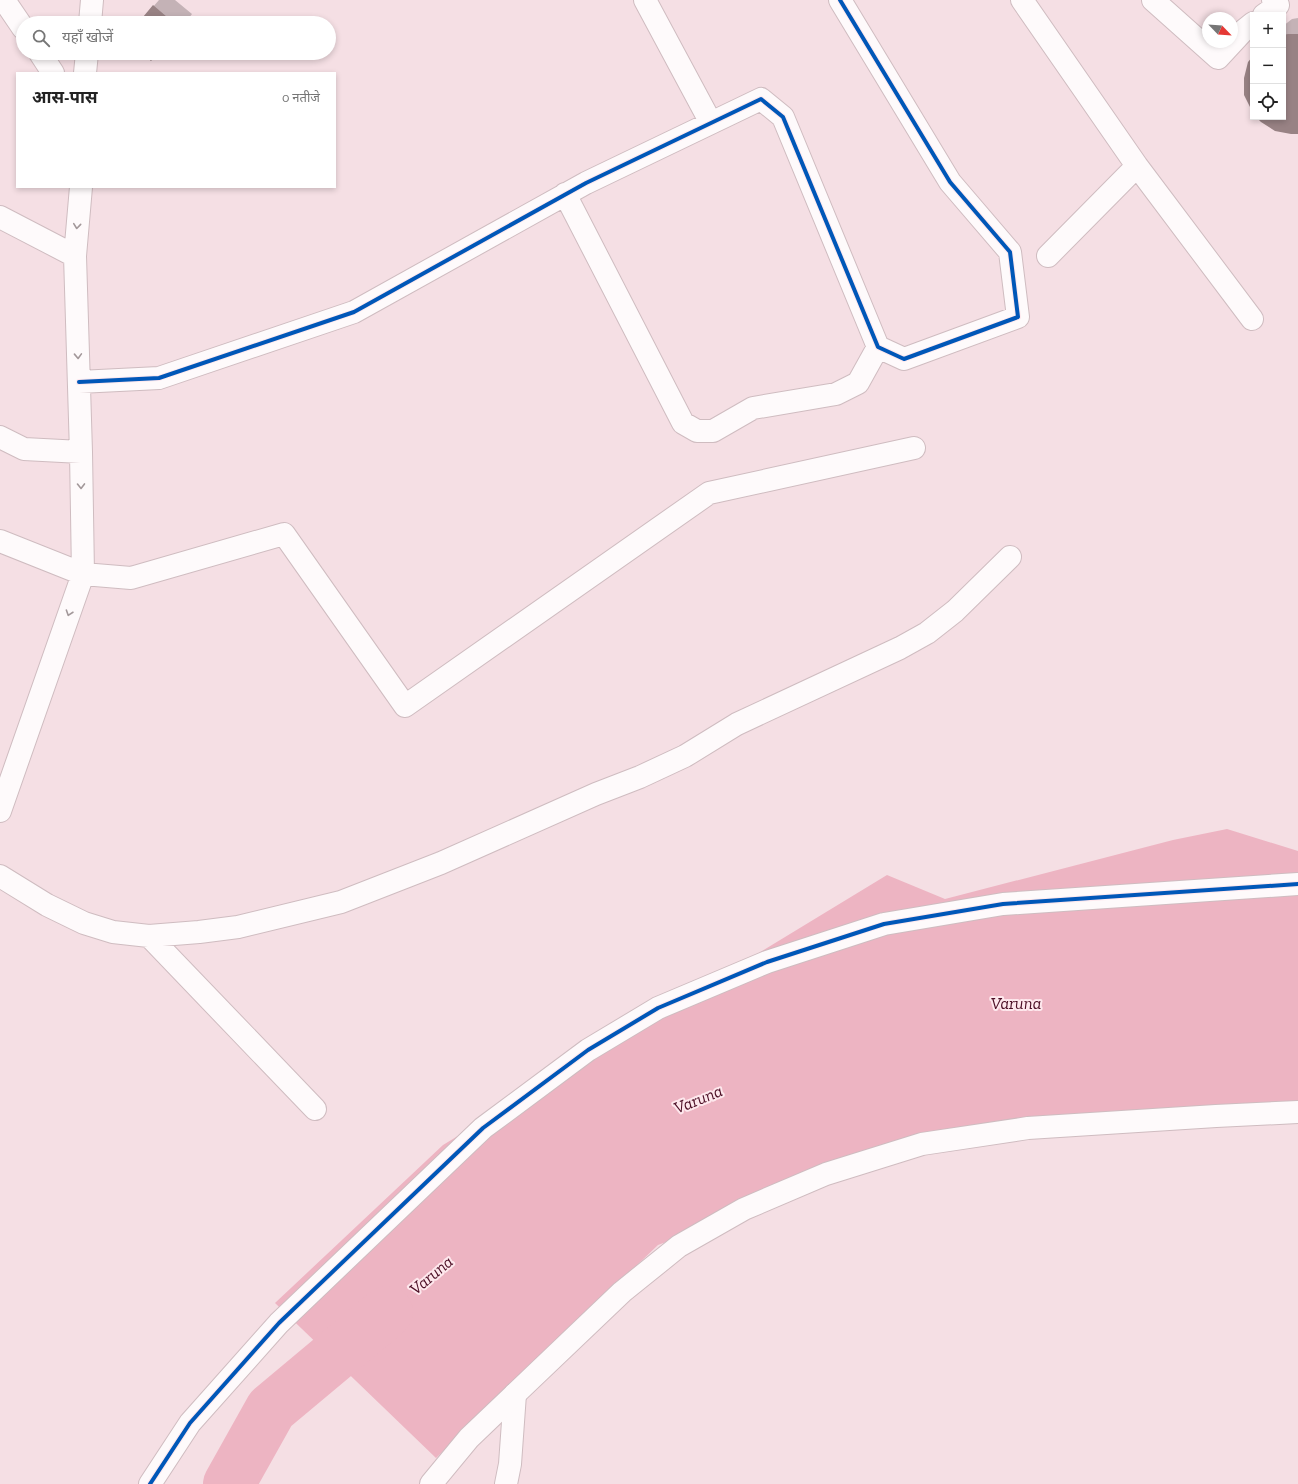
<!DOCTYPE html>
<html lang="hi">
<meta charset="utf-8">
<style>
:root{--surface:#fff;--page:#f6f6f6;--text:#222;--muted:#767676;--line:#e0e0e0}
body{margin:0;font-family:"Zilla Slab","Noto Sans Devanagari",serif;background:var(--page);color:var(--text)}
.controls{position:absolute;right:12px;top:12px;display:grid;overflow:hidden;border-radius:0px;box-shadow:0 2px 6px #0003}
.controls button{width:36px;height:36px;display:grid;place-items:center;padding:0;border:0;border-bottom:1px solid var(--line);background:var(--surface);color:var(--text);font:20px sans-serif}
.compass{position:absolute;left:1202px;top:12px;width:36px;height:36px;border-radius:50%;background:var(--surface);box-shadow:0 2px 6px #0003;rotate:115deg}
.list{margin:0;padding:0;list-style:none}
h2{display:flex;justify-content:space-between;align-items:center;height:52px;margin:0;padding:0 16px;font-size:17px}
h2 small{font-size:13px;font-weight:400;color:var(--muted)}
.icon{flex:none;width:22px;height:22px;fill:none;stroke:currentColor;stroke-width:2;stroke-linecap:round;stroke-linejoin:round}
.map{position:relative;flex:none;width:1298px;height:1484px;overflow:hidden}
.search{position:absolute;background:var(--surface);box-shadow:0 2px 6px #0003;left:16px;top:16px;width:320px;height:44px;display:flex;align-items:center;gap:10px;box-sizing:border-box;padding:0 14px;border-radius:22px;color:var(--muted);font-size:15px}
.panel{position:absolute;background:var(--surface);box-shadow:0 2px 6px #0003;left:16px;top:72px;width:320px;height:116px;border-radius:0px}
.map>svg:first-child{display:block}
</style>
<div class="map">
<svg width="1298" height="1484" viewBox="0 0 1298 1484">
<rect width="100%" height="100%" fill="#f5dfe4"/>
<path fill="#edb4c2" d="M1227,829l71,22v265l-328,11 -312,118 -222,213 -161,-155 168,-158 444,-270 58,24 228,-59z"/>
<path fill="#0003" d="M159,0h16l17,14 -7,9h-46z
M1298,18v115l-40,-16h25v-91l9,-7z"/>
<g fill="none" stroke-linecap="round" stroke-linejoin="round">
<path stroke="#edb4c2" stroke-width="52" d="M229,1484l42,-75 116,-97"/>
</g>
<path fill="#988284" d="M153,5l21,18h-36z
M1288,34h10v100h-7l-16,-3 -14,-9 -5,-5h27v-82z
M142,53h16l-7,8z
M1253,56v57l-9,-18v-17l4,-16z"/>
<g fill="none" stroke-linecap="round" stroke-linejoin="round">
<defs>
<path id="street" d="M4,0l19,28
M645,0l66,123
M1022,0l115,166 115,153
M1153,0l65,58 25,-27 10,-8
M1264,15l14,-10 -5,-5
M90,23l2,-23
M40,53l13,20
M85,73l2,-20
M565,194l118,229 14,8h16l40,-23 83,-14 22,-11 20,-36
M0,217l75,39
M1048,256l89,-90
M79,382l80,-4 195,-66 232,-129 175,-84 22,18 95,230 26,12 114,-42 -8,-65 -60,-70 -110,-182
M0,437l24,12 57,3
M0,541l83,33 48,4 153,-44 121,172 304,-213 205,-45
M0,811l83,-237 -2,-122 -6,-196 6,-69
M0,876l47,29 37,18 29,9 36,4 50,-4 39,-5 103,-25 100,-39 155,-69 44,-17 45,-21 52,-32 163,-76 27,-15 28,-22 55,-54
M149,936l166,173
M150,1484l40,-61 89,-100 204,-195 105,-78 70,-42 109,-46 117,-38 119,-20 295,-20
M506,1484l4,-20 5,-70"/>
<path id="secondary" d="M431,1484l38,-46 153,-146 57,-46 65,-37 82,-35 96,-30 106,-16 188,-12 82,-4"/>
</defs>
<use href="#street" stroke="#cfbcc0" stroke-width="24"/>
<use href="#secondary" stroke="#cfbcc0" stroke-width="24"/>
<use href="#street" stroke="#fefafb" stroke-width="22"/>
<use href="#secondary" stroke="#fefafb" stroke-width="22"/>
<defs>
<path id="cycleway" d="M79,382l80,-4 195,-66 232,-129 175,-84 22,18 95,230 26,12 114,-42 -8,-65 -60,-70 -110,-182
M150,1484l40,-61 89,-100 204,-195 105,-78 70,-42 109,-46 117,-38 119,-20 295,-20"/>
</defs>
<use href="#cycleway" stroke="#fee8ed" stroke-width="6"/>
<use href="#cycleway" stroke="#0057b8" stroke-width="4"/>
</g>
<defs><path id="oneway-chevron" d="M-2-3.5L2.5 0L-2 3.5" fill="none" stroke-width="1.6" stroke-linecap="round" stroke-linejoin="round"/></defs>
<g stroke="#a3989a">
<use href="#oneway-chevron" transform="translate(77 226) rotate(96)"/>
<use href="#oneway-chevron" transform="translate(78 356) rotate(88)"/>
<use href="#oneway-chevron" transform="translate(81 486) rotate(89)"/>
<use href="#oneway-chevron" transform="translate(69 613) rotate(109)"/>
</g>
<g text-anchor="middle" stroke-width="4" stroke-linejoin="round" paint-order="stroke">
<g font-size="17" font-style="italic" fill="#4b0d24" stroke="#fee8ed">
<text x="1016" y="1009">Varuna</text>
<text transform="translate(698 1099) rotate(-22)" y="6">Varuna</text>
<text transform="translate(431 1275) rotate(-40)" y="6">Varuna</text>
</g>
</g>
</svg>
<div class="controls">
<button>+</button>
<button>−</button>
<button><svg class="icon" aria-label="locate" viewBox="0 0 24 24"><circle cx="12" cy="12" r="6"/><path d="M12 2v4M12 18v4M2 12h4M18 12h4"/></svg></button>
</div>
<svg class="compass" viewBox="-18 -18 36 36"><path d="M0-13l5 13h-10z" fill="#e53935"/><path d="M0 13l5-13h-10z" fill="#767676"/></svg>
<div class="search"><svg class="icon" aria-label="search" viewBox="0 0 24 24"><circle cx="10" cy="10" r="6"/><path d="M15 15l6 6"/></svg>यहाँ खोजें</div>
<section class="panel">
<h2>आस-पास<small>0 नतीजे</small></h2>
<ul class="list">
</ul>
</section>
</div>
